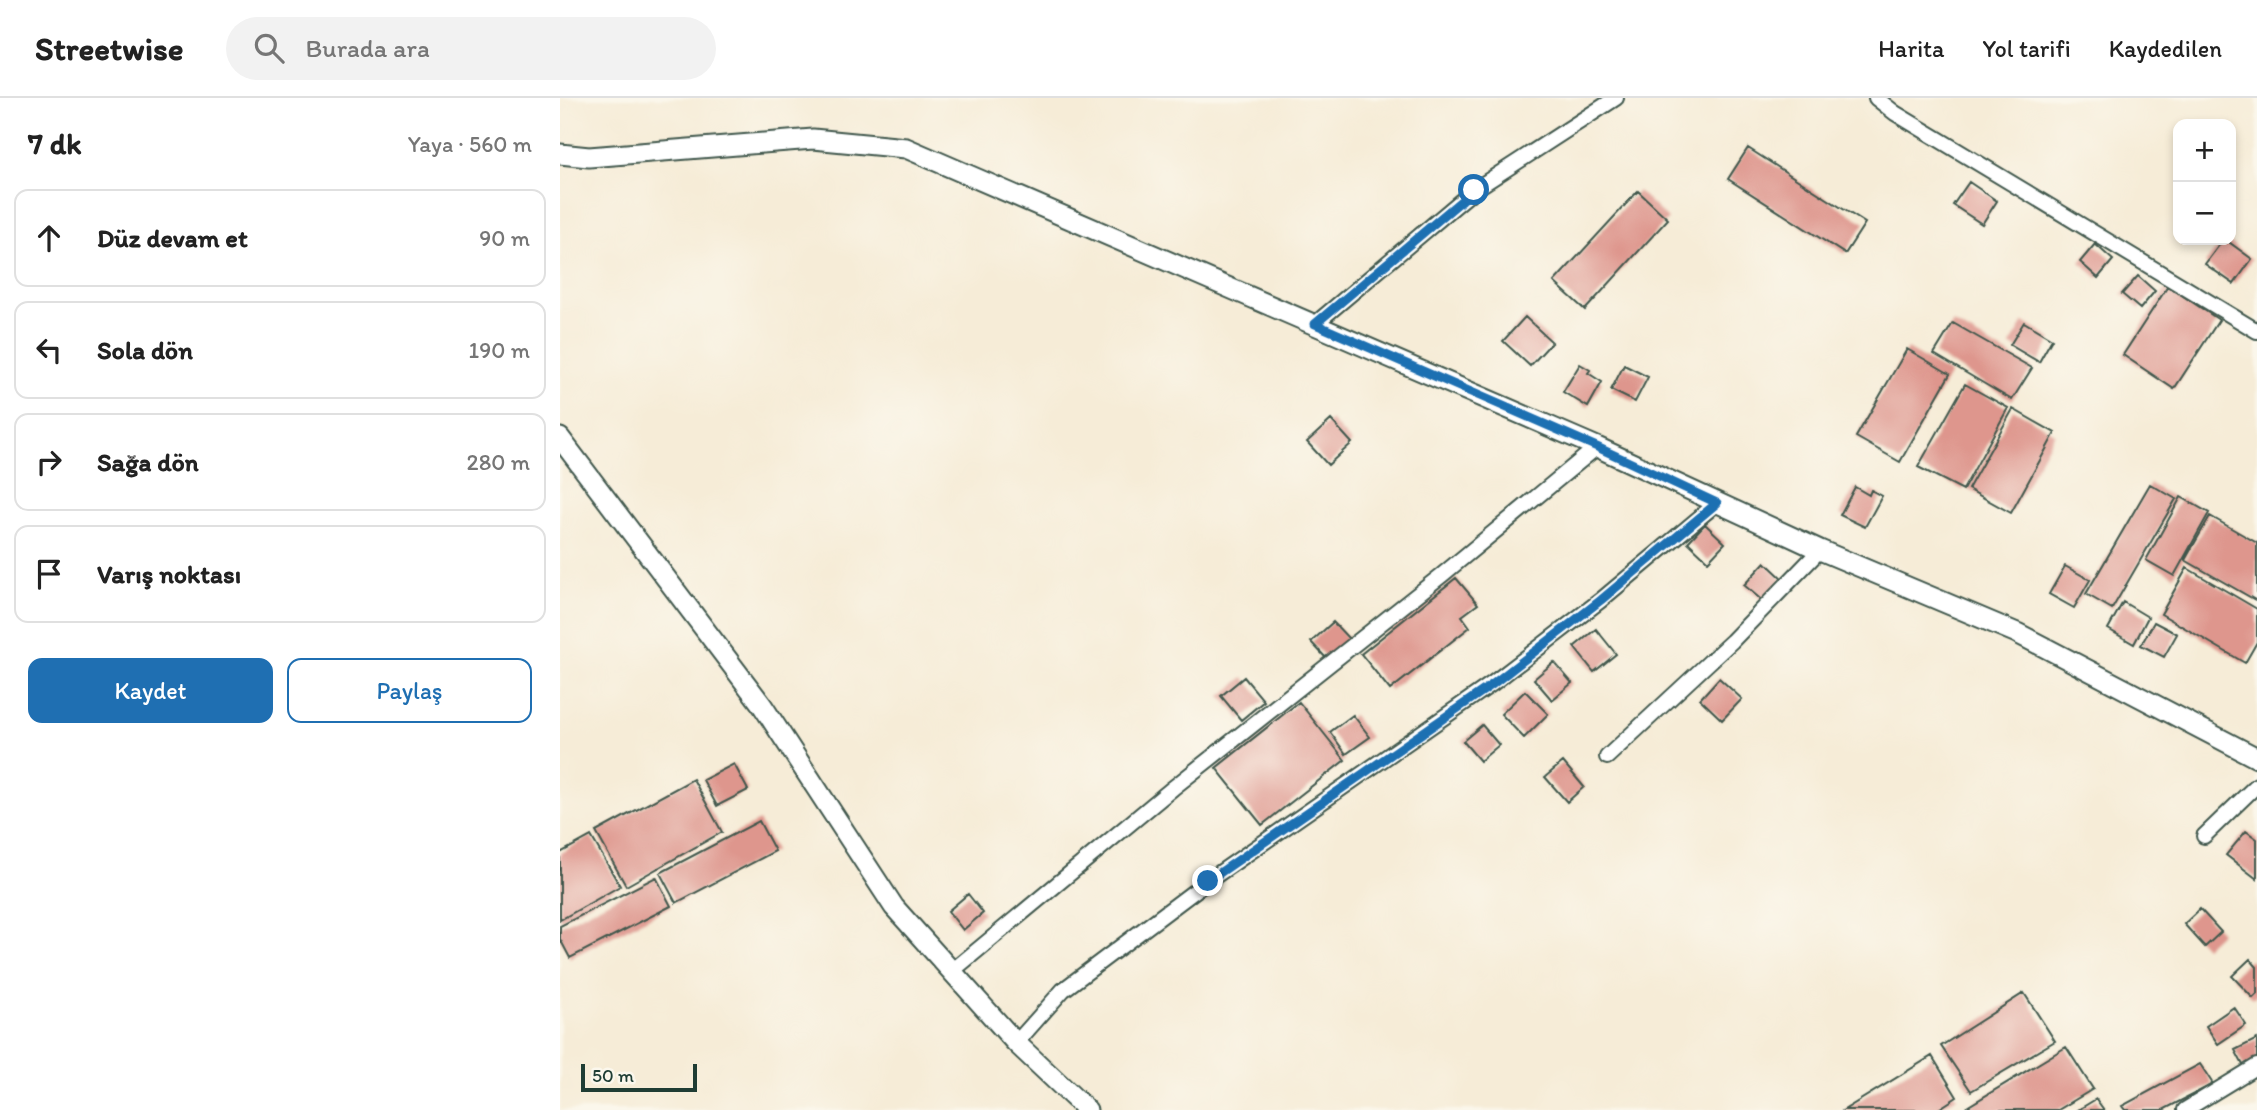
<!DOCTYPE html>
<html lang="tr">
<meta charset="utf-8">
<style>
:root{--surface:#fff;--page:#f2f2f2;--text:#222;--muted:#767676;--line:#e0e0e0;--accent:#1f6fb2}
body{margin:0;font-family:Itim,sans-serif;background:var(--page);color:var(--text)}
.controls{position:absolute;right:21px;top:21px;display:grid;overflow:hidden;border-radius:14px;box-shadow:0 4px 10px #0003}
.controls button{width:63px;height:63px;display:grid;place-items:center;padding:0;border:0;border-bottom:2px solid var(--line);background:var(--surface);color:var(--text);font:35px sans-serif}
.scale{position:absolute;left:21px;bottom:18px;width:116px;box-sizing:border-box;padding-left:7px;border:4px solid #1f3d34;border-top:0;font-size:19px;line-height:24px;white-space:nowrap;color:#1f3d34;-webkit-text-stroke:5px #fbf7ec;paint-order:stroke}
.stop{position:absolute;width:21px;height:21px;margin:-16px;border:5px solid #1f6fb2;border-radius:50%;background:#fff}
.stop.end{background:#1f6fb2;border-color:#fff;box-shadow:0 2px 7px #0008}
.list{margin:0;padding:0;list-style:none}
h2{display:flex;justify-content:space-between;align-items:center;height:91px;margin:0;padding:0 28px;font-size:30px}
h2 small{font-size:23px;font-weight:400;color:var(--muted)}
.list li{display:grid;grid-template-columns:46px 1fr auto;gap:21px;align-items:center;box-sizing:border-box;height:98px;margin:0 14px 14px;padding:0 14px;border:2px solid var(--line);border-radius:14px}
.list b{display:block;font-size:26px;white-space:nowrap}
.list em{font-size:23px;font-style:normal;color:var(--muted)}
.actions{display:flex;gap:14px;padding:21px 28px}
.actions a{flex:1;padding:16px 0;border:2px solid var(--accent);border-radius:14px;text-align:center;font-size:24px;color:var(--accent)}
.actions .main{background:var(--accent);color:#fff}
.icon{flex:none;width:38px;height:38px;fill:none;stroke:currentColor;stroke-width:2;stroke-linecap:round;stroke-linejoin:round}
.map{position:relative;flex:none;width:1697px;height:1012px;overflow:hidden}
header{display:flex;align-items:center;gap:42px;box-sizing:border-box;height:98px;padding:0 35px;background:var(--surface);border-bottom:2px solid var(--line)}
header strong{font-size:33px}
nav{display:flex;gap:38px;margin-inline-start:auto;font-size:24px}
.search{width:490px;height:63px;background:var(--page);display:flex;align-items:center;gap:18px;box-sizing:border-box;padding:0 24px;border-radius:38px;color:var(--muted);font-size:26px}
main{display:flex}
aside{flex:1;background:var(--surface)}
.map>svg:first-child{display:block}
</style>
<header>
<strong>Streetwise</strong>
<div class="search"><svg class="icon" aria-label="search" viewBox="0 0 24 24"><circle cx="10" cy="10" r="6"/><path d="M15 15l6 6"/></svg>Burada ara</div>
<nav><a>Harita</a><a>Yol tarifi</a><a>Kaydedilen</a></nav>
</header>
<main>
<aside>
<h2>7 dk<small>Yaya · 560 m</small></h2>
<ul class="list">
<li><svg class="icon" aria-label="ahead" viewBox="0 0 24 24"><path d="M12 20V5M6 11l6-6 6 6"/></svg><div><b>Düz devam et</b></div><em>90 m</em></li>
<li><svg class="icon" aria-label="left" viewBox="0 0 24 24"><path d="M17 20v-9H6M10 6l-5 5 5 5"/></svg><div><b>Sola dön</b></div><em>190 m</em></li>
<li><svg class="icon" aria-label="right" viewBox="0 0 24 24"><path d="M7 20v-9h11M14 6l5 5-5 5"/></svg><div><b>Sağa dön</b></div><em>280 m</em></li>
<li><svg class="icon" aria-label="arrive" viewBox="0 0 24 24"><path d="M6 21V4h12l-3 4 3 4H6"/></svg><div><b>Varış noktası</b></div></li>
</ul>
<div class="actions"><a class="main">Kaydet</a><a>Paylaş</a></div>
</aside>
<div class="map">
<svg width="1697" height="1012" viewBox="0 0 1697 1012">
<rect width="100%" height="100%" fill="#fbf7ec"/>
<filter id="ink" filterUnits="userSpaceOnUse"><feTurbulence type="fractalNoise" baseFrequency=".0143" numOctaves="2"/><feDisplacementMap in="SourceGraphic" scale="14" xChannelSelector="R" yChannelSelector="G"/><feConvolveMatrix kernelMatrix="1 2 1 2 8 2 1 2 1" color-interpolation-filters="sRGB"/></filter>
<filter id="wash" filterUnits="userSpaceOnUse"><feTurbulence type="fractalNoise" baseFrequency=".00686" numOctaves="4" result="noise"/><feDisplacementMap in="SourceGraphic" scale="28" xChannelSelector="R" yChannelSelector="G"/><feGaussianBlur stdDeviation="1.57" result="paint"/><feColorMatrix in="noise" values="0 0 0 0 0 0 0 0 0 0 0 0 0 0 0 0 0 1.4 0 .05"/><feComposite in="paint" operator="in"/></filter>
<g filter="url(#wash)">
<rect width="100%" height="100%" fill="#f6ecd7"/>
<g id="blocks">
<path fill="#de968d" d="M1188,50l117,75 -20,31 -117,-75z
M1409,84l28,19 -15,23 -29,-19z
M1078,93l30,28 -83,91 -31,-28z
M1663,142h3l26,19 -18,25 -29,-20z
M1535,146l18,16 -15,18 -18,-16z
M1578,178l17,15 -15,18 -18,-15z
M1608,188l51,34 -45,69 -51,-34z
M965,219l27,25 -22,24 -27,-25z
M1464,224l28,17 -13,23 -29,-17z
M1393,225l79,45 -20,32 -78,-46z
M1347,251l43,25 -50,88 -44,-25z
M1020,266l10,6 -2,3 14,9 -14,25 -25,-15z
M1064,267l24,12 -13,25 -24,-12z
M1405,286l43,24 -45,82 -45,-23z
M1453,311l42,24 -44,80 -43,-24z
M771,322l21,23 -24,22 -21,-23z
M1590,386l26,15 -64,110 -26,-15z
M1295,389l14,8 2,-5 11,6 -17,31 -25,-12z
M1621,399l28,16 -35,63 -28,-16z
M1650,418l47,27v58l-72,-41z
M1145,426l20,19 -17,18 -20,-19z
M1205,464l20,19 -20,22 -21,-18z
M1505,468l25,14 -16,28 -25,-14z
M1627,470l70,41v33l-12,21 -84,-49z
M896,480l22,26 -16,12 8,11 -80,63 -29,-36z
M1563,504l25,15 -14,27 -26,-15z
M773,524l16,17 -22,20 -16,-17z
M1594,524l23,12 -13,23 -23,-12z
M1036,531l20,25 -22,18 -20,-25z
M994,564l18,21 -20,17 -18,-21z
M684,579l20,24 -23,19 -20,-24z
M1159,580l23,21 -20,21 -22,-21z
M965,593l23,23 -24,24 -23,-24z
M739,604l46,58 -83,65 -46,-57z
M793,617l17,22 -24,17 -16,-22z
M922,627l17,20 -19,16 -17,-20z
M1003,664l21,25 -17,15 -22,-25z
M174,666l14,26 -31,16 -14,-26z
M133,681l29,53 -96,54 -30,-54z
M199,723l16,30 -99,52 -16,-30z
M1686,733l11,8v40l-31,-24z
M31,738l29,50 -60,34v-67z
M96,779l15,29 -101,52 -10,-19v-13z
M408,796l15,19 -20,17 -15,-19z
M1640,811l21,23 -16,15 -21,-23z
M1690,861l7,8v27l-4,4 -21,-22z
M1464,895l31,48 -84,50 -30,-45z
M1674,909l12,18 -28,19 -12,-18z
M1697,941v21l-13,7 -9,-17z
M1506,949l27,42 -35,21h-96z
M1372,958l25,41 -20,13h-93z
M1640,966l13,20 -50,26h-38l-3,-4z
M1536,1001l8,11h-26z"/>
</g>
</g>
<g filter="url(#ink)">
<use href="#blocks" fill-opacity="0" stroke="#3f574c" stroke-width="2"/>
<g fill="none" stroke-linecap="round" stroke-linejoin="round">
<defs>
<path id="street" d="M1316,0l19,15 362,218
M755,226l159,-134 142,-92
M1047,659l125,-116 88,-91
M1644,738l53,-51
M391,874l222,-184 269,-213 155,-128
M456,945l47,-53 145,-109 285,-198 108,-83 116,-97
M1625,1012l72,-44"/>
<path id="secondary" d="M0,56l29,3 224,-18 93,9 691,299 223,103 197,83 240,125
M0,340l202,267 132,202 122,136 71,67"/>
</defs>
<use href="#street" stroke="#3f574c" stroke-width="18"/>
<use href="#secondary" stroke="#3f574c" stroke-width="23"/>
<use href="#street" stroke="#fff" stroke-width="14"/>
<use href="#secondary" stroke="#fff" stroke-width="19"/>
</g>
</g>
<g fill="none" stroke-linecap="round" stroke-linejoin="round" filter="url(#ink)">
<path stroke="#1f6fb2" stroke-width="9" d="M648,783l285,-197 108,-84 116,-97 -120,-56 -282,-123 159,-134"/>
</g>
</svg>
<div class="controls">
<button>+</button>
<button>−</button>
</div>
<div class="scale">50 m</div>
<div class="stop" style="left:914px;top:92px"></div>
<div class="stop end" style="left:648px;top:783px"></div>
</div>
</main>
